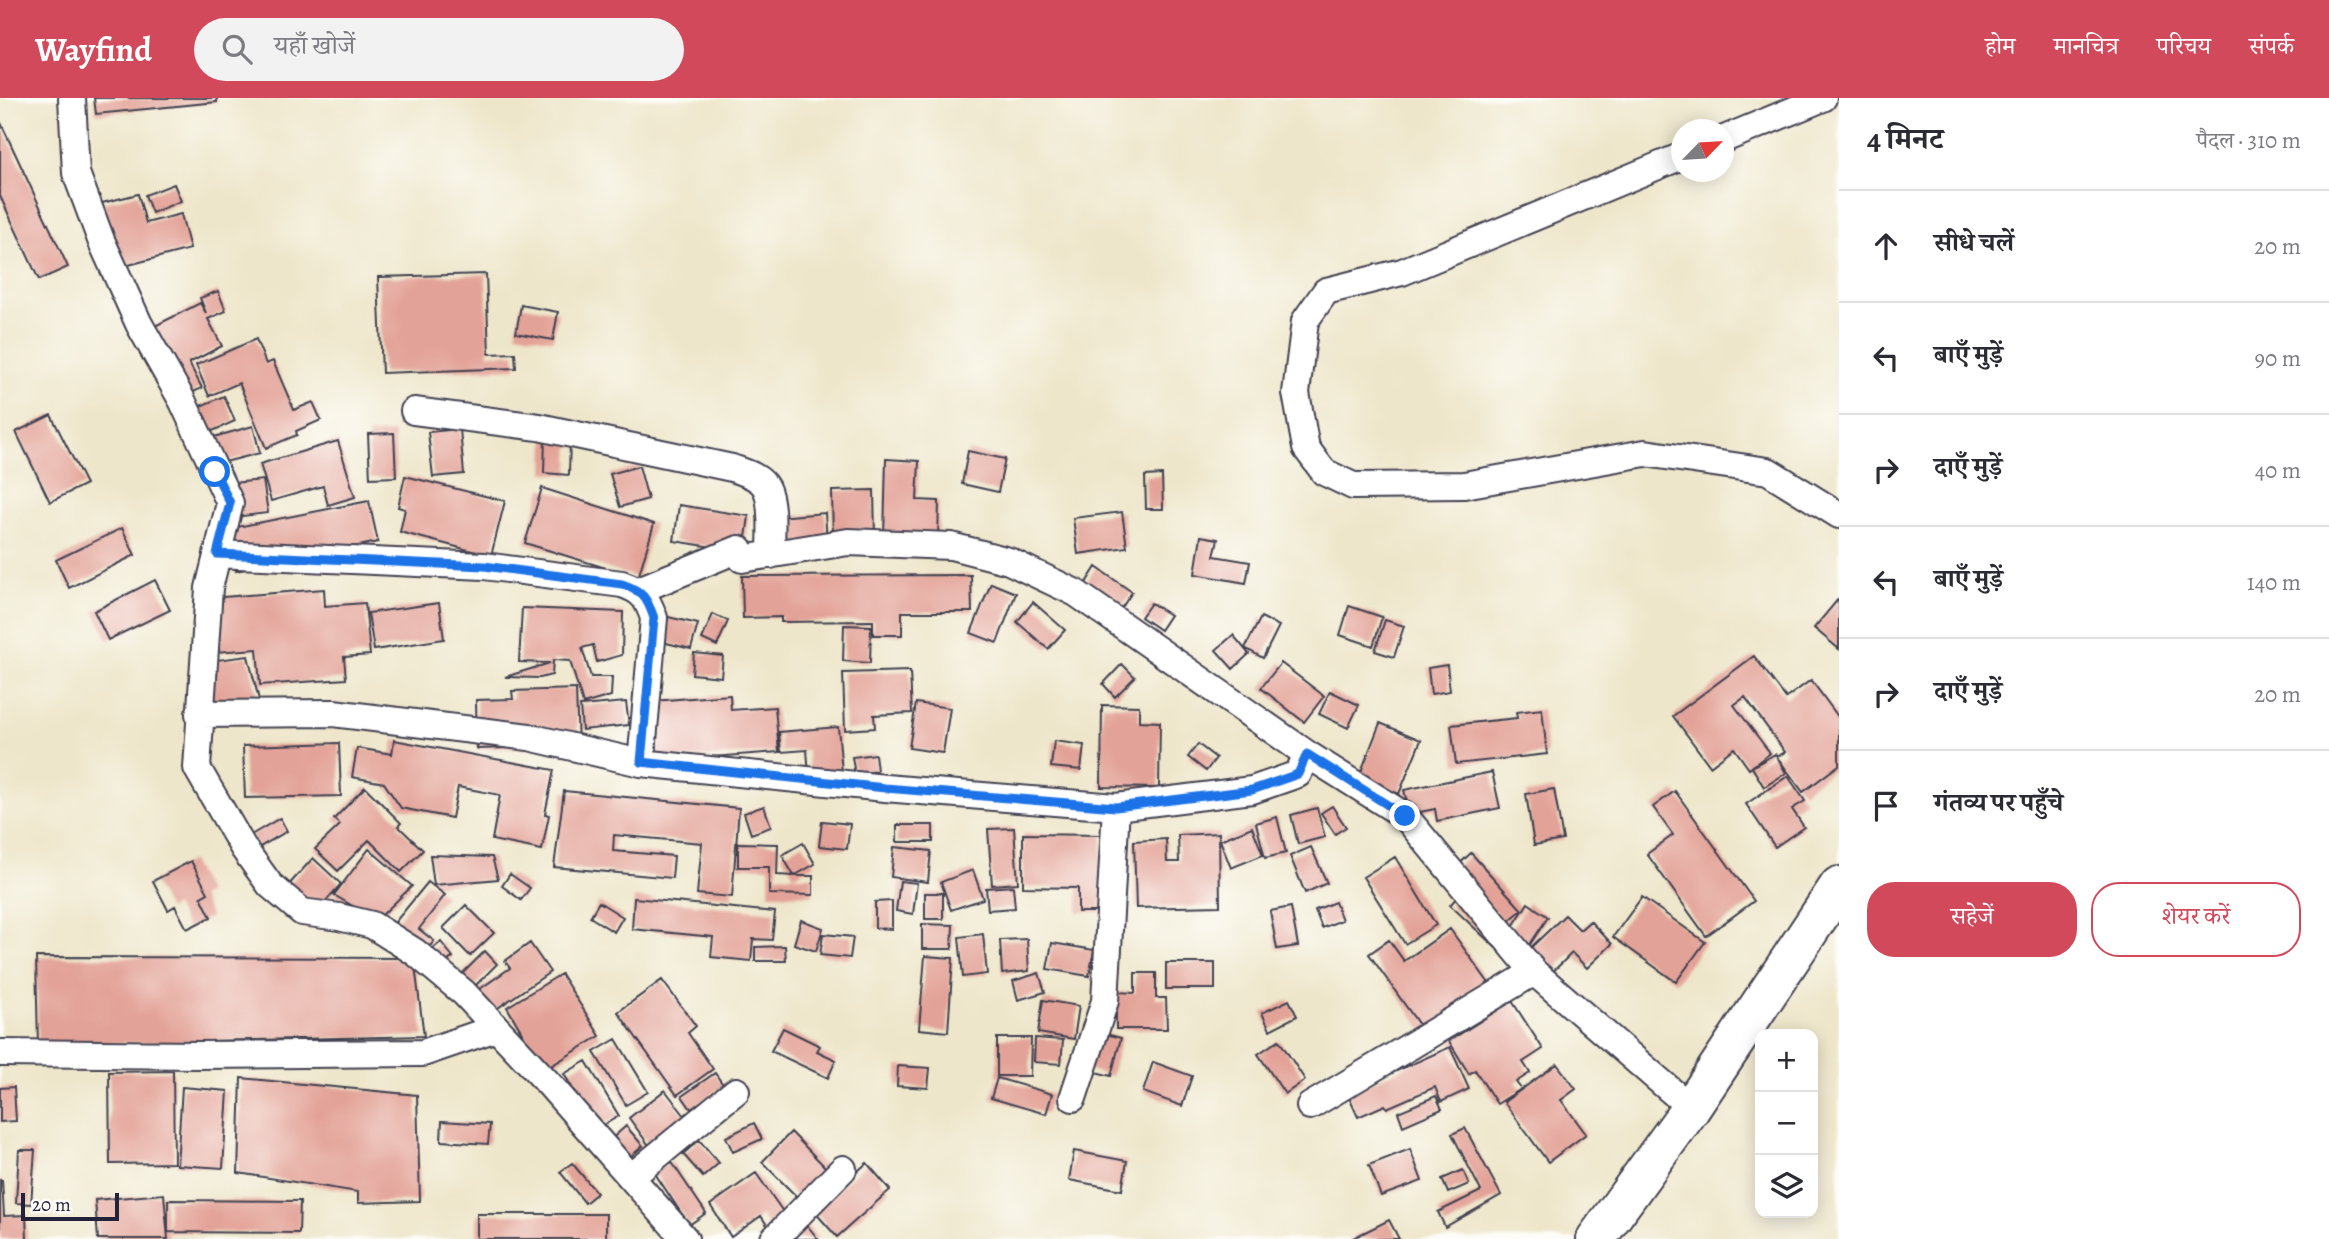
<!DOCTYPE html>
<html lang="hi">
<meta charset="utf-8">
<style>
:root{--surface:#fff;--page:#f2f2f3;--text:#2b2b33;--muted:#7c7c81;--line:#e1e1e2;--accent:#d1495b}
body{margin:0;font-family:Alegreya,"Noto Serif Devanagari",serif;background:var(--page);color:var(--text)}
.controls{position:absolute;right:21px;bottom:21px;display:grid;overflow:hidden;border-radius:14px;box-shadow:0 4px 18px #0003}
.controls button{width:63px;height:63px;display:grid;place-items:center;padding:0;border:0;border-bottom:2px solid var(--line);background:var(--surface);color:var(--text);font:35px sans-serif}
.compass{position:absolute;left:1671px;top:21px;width:63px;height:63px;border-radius:50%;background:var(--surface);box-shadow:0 4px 18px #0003;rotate:65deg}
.scale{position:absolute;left:21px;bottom:18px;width:98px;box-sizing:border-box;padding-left:7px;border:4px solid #22223b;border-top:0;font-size:19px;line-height:24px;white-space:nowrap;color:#22223b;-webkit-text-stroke:5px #fdfcf7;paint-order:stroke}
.stop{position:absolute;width:21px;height:21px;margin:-16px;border:5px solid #1a73e8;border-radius:50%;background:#fff}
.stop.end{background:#1a73e8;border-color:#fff;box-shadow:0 2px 7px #0008}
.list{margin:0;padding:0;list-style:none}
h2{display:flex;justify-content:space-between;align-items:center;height:91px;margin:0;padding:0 28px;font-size:30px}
h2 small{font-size:23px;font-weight:400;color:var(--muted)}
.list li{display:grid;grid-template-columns:46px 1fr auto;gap:21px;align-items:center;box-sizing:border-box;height:112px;padding:0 28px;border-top:2px solid var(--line)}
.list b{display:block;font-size:26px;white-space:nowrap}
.list em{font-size:23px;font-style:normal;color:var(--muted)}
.actions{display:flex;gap:14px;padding:21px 28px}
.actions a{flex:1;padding:16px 0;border:2px solid var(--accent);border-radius:28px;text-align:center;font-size:24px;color:var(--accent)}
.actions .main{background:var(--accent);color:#fff}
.icon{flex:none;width:38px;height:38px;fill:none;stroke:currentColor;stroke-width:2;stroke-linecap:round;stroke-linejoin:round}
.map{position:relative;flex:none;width:1839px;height:1141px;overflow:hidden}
header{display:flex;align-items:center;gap:42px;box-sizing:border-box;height:98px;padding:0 35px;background:var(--accent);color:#fff}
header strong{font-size:33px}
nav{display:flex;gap:38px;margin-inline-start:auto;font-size:24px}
.search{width:490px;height:63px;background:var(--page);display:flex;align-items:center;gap:18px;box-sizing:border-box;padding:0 24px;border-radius:38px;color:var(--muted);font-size:26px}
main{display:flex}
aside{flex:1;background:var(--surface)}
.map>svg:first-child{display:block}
</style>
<header>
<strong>Wayfind</strong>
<div class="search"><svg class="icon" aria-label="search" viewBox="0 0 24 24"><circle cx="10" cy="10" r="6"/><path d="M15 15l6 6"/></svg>यहाँ खोजें</div>
<nav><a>होम</a><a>मानचित्र</a><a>परिचय</a><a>संपर्क</a></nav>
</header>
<main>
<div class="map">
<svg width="1839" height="1141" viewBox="0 0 1839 1141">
<rect width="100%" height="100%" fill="#fdfcf7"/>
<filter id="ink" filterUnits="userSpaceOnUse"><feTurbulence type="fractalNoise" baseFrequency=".0143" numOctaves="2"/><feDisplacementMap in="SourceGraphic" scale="14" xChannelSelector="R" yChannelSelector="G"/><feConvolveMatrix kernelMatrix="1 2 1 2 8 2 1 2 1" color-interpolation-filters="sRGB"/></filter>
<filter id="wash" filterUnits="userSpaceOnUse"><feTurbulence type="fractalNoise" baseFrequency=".00686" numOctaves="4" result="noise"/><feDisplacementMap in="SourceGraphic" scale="28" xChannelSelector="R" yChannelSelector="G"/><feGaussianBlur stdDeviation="1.57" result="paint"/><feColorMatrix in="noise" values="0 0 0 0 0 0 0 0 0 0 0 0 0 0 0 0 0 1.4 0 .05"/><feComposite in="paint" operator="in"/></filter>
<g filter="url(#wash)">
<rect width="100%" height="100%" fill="#eee6ca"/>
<g id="blocks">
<path fill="#e3a297" d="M94,0h123v4l-121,12z
M0,23l68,146 -29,13 -39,-84z
M174,86l7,17 -29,12 -7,-18z
M138,96l8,29 35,-9 9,35 -73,19 -23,-63z
M486,176l3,80 26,-1 1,15 -134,5 -4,-96z
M218,193l8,20 -18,8 14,27 -33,17 13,25 -17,8 -34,-68 49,-25 6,10 -6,-15z
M521,207l37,7 -5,28 -37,-7z
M256,241l10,25 7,-3 21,49 19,-8 8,18 -25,11 1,4 -31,13 -27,-65 -30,13 -13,-31z
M224,298l11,25 -27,12 -10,-26z
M51,317l35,69 -36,18 -34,-70z
M253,328l7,27 -39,10 -7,-26z
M460,331l4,45 -31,3 -5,-45z
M394,335l2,44 -26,1 -2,-44z
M545,338l25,1 -1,38 -25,-2z
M338,343l17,56 -27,8 -5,-19 -52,15 -11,-37z
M968,353l37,8 -7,33 -36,-8z
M886,361l33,2 -2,39 22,1 -1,39 -54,-2z
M639,368l9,33 -28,8 -10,-33z
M1162,377l1,34h-17l-1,-33z
M405,378l100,25 -14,55 -91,-24 5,-23 -7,-2z
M263,382l5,33 -34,4 -2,-34z
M542,390l112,36 -16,54 -113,-35z
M874,392l1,49 -42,1 -1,-49z
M369,403l9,41 -142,29 -9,-42z
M679,407l70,11 -5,36 -70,-11z
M1122,414l5,35 -49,7 -5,-36z
M825,415l2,28 -46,4 -3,-28z
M122,430l13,27 -66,33 -13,-28z
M1201,438l17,3 -4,17 36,6 -4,21 -51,-9z
M1096,469l36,25 -17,26 -36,-24z
M971,477l1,37h-70v23h-29v-14l-92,1v-5l-38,1 -1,-42z
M155,482l15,30 -62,30 -14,-29z
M991,485l25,10 -19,50 -26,-10z
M324,491l1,17 40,-3 5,52 -26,2 2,22 -86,6 -3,-36 -42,3 -4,-54z
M1839,500v51l-25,-21z
M1033,504l32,28 -17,19 -31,-27z
M439,505l5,36 -70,11 -6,-37z
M1151,505l19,12 -10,15 -19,-13z
M1349,508l33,11 -9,29 -33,-11z
M522,510l101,4 -1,43 -25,7 -4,-17 -11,3 9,29h21l-1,19 -28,8 -13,-43 -17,-1 -1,15 -12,3 -35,-1 45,-14 -31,-1z
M713,516l15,7 -11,25 -15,-7z
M664,518l34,8 -7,25 -33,-8z
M1261,519l18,9 -16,32 -18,-10z
M1385,522l19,6 -10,31 -19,-6z
M844,527l27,1 -1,37 -27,-2z
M1233,537l16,19 -16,15 -17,-19z
M694,555l29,3 -2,21 -29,-3z
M248,558l11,44 -47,10 -3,-49z
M1754,558l32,42 25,-18 28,38v47l-36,27 -26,-35 8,-5 -40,-55 -11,8 36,48 -21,16 -15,-21 -24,18 -37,-50z
M1281,565l43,33 -20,26 -43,-34z
M1122,566l13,13 -20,20 -12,-13z
M1447,567l3,26 -19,3 -3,-26z
M910,573l2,42 -38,2 1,13 -30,2 -2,-57z
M576,591l2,57 -101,3 -1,-49 37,-1 -1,-8z
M1330,593l29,14 -11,23 -29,-14z
M730,597l1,15 44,-3 4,45 -121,9 -5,-60z
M626,604l3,23 -47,5 -2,-24z
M916,605l34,5 -7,45 -34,-5z
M1102,607l37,1v15l21,1 -1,66 -58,-1z
M1542,611l5,45 -91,10 -5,-39 66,-7 -1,-6z
M1380,625l41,17 -22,54 -40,-17z
M838,629l4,45 -33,2 -2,-24 -26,2 -2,-20z
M394,642l160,30 -9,44 4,1 -7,35 -50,-10 8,-45 -42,-8 -6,31 -51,-10 -17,-25 -32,-6 5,-29 35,6z
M1054,643l30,4 -3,25 -30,-3z
M339,645l2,53 -96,2 -2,-52z
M1198,646l18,14 -10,13 -18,-14z
M875,656l2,17 -22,4 -3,-18z
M1775,656l11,19 -22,14 -12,-20z
M1492,674l8,36 -63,13 -2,-12 -25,5 -6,-24z
M1788,678l17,25 -13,8 12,18 -29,20 -29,-43z
M365,689l36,36 -3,3 25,24 -22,22 -32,-32 -31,31 -23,-22 25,-24 -6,-6z
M1554,691l9,51 -29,5 -8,-51z
M564,693l175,17 -7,89 -35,-3 5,-51 -88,-8 -1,16 61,5 -2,22 -118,-11z
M1675,693l79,110 -48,35 -59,-82 26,-19 -20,-28z
M764,708l7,21 -20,7 -7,-21z
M1332,708l14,21 -11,7 -14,-21z
M1317,710l8,29 -27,7 -7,-29z
M1277,719l9,36 -21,5 -9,-35z
M280,720l7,13 -29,17 -7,-13z
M822,723l28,3 -3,25 -28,-3z
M897,727h36v17h-36z
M1252,729l11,28 -32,13 -11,-28z
M1014,730l4,55 -26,2 -4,-56z
M1219,735l1,73 -84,2 -2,-67 32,-2 1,23h12l-1,-27z
M1023,736l79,1v77h-24v-24l-55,-1z
M738,745l40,1 -1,31 17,1 -12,-21 21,-12 12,21 -21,12h19v19l-44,-1v-27h-31z
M894,749l37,4 -3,31 -37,-5z
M1311,749l16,36 -22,10 -15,-37z
M369,751l43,37 -35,34 -43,-25z
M1471,755l51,57 -17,14 -50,-56z
M430,757l62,2 6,22 -64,6z
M1395,759l41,68 -31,19 -42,-67z
M313,760l28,26 -26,29 -29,-25z
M191,763l17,32 -7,4 10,20 -24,12 -12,-23 -7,4 -15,-29z
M973,772l10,29 -32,11 -10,-28z
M510,776l20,14 -9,12 -19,-14z
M900,783l17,2 -4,31 -17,-3z
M428,784l17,13 -26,34 15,12 -10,13 -33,-27z
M1013,788l2,22 -27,2 -2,-22z
M1462,794l45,43 -12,12 -45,-42z
M925,795h18v26h-18z
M1642,799l63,45 -29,40 -63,-45z
M634,800l141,14 -3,28 -19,-1 -2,22 -40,-4 2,-20 -81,-8z
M892,803v28l-17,-1v-26z
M599,804l24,15 -9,15 -24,-15z
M1335,804l7,18 -20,8 -7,-18z
M1528,805l20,14 -25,38 42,-40 15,15 10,-9 22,23 -25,24 -15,-15 -34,33 -22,-24 -18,-12z
M466,807l28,28 -24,23 -27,-28z
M1291,809l7,39 -21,3 -7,-38z
M801,822l22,8 -7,23 -22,-7z
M922,826l31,1 -1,24h-30z
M1450,831l43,60 -66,47 -58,-82 20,-14 15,21z
M823,836l30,3 -3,21 -30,-3z
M983,836l4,40 -24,3 -4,-40z
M1027,841l2,32 -27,3 -2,-34z
M441,844l12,15 -16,13 -12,-15z
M530,845l20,29 -58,40 -15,-21 33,-23 -5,-7z
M1052,845l42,7 -5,26 -42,-7z
M785,848l1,15h-31v-14z
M485,853l12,13 -24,24 -12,-13z
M925,858l28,2 -5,74 -29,-3z
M36,859l378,1 10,78 -386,9z
M1166,865h49v26h-49z
M1039,875l6,19 -27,8 -5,-19z
M1135,875h21v25h10l1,31h-51v-37l19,1z
M561,876l39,62 -56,34 -37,-63z
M662,882l34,46 -8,7 25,36 -36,26 -59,-83z
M1043,902l36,6 -5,33 -36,-6z
M1289,902l8,16 -27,14 -8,-17z
M1512,903l31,48 -20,13 7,11 -14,9 5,7 -24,15 -22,-34 -6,4 -20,-33z
M783,930l37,18 -3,5 19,9 -8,18 -57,-27z
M1098,934l23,6 -10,38 -23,-6z
M997,940h34l-1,38h-33z
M1035,940l28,2 -2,24 -27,-2z
M616,941l32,53 -22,13 -32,-53z
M1279,942l26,40 -20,14 -27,-40z
M1450,949l19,42 -28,13 -6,-15 -48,21 -2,-3 -27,12 -11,-24z
M586,963l33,55 -22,13 -33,-55z
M1153,964l39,14 -10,30 -39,-14z
M1557,966l19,25 -15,11 25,34 -38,28 -44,-60z
M898,968l32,2 -2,20 -31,-2z
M173,973l1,92 -64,1 -1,-92z
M715,975l9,13 -33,23 -9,-13z
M241,980l176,17 3,106 -62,2v-11l-120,-19z
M997,980l55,16 -6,20 -55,-16z
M14,989l2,34 -16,1v-34z
M182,989l46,4 -5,77 -46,-3z
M665,992l23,30 -37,28 -22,-30z
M1436,998l6,13 -39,17 -5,-14z
M442,1023l48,3 -2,20 -47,-3z
M754,1025l8,16 -29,13 -7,-15z
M626,1028l17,20 -18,15 -17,-19z
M1465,1030l36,67 -56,32 -7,-15 43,-21 -29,-57z
M791,1034l39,40 -29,29 -39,-39z
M699,1042l20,23 -16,14 -20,-23z
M1410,1051l12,32 -41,15 -12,-31z
M19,1052h16l-4,54 -15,-1z
M1074,1053l53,10 -5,29 -53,-10z
M671,1063l35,52 -17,12 -35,-53z
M572,1065l25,30 -12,10 -25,-31z
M867,1065l23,27 -53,47 -24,-27z
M1463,1072l6,14 -21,9 -6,-14z
M756,1075l32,46 -17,12 -10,-15 -30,21 -21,-32z
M0,1082h2l2,36 22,-1 1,24h-27z
M164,1096l4,45h-70l-3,-39z
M168,1102l132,1 -1,32 -131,-1z
M477,1116h129v25h-129z
M1389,1122l10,19h-48z
M807,1127l11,14h-27z"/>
</g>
</g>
<g filter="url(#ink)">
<use href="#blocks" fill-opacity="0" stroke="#413f50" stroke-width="2"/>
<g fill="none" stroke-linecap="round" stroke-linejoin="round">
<defs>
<path id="minor" d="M72,0l4,75 25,67 38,84 43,76 48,103 -21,85 -12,180 47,81 26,36 32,27 37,5 33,8 43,27 49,41 85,91 136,155
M1724,41l99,-41
M1682,58l-280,116 -76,19 -21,30 -9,72 10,55 18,24 29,14 111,-1 181,-32 123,18 71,44
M414,313l125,16 193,41c11,4 28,8 34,20 8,16 5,48 5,67
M217,456l267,12 138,18c21,7 25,14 32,34l-13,145
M639,492l100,-41
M199,616l134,-1 196,24 112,26 244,25 231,19 136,-17 46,-16 9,-20 -231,-161 -67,-32 -58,-15 -103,-4 -106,17
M1307,656l98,62 129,156 157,136
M0,955l198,2 225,-2 73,-25
M1073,1000l32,-97 11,-194
M1310,1008l224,-134
M631,1079l105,-86
M774,1141l69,-70"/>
<path id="secondary" d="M1596,1141l95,-131 148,-222"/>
</defs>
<use href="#minor" stroke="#413f50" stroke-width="30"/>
<use href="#secondary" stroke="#413f50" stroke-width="42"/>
<use href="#minor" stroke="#fff" stroke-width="26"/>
<use href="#secondary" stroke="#fff" stroke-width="38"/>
</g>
</g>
<g fill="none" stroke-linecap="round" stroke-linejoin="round" filter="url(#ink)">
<path stroke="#1a73e8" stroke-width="9" d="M215,374l15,31 -13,51 267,12 138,18c21,7 25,14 32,34l-13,144 244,26 231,19 136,-17 46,-16 9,-20 98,62"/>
</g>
</svg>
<div class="controls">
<button>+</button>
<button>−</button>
<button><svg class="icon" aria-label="layers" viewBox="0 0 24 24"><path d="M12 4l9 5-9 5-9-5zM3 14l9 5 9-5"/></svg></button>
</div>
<svg class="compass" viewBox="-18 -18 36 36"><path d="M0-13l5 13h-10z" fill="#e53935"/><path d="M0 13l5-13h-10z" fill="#7c7c81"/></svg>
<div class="scale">20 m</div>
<div class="stop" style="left:215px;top:374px"></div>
<div class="stop end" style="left:1405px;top:718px"></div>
</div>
<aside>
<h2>4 मिनट<small>पैदल · 310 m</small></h2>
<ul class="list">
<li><svg class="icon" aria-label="ahead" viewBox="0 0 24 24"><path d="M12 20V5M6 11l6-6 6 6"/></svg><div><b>सीधे चलें</b></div><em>20 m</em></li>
<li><svg class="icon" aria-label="left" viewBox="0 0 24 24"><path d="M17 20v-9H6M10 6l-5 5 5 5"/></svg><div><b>बाएँ मुड़ें</b></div><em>90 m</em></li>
<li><svg class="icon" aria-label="right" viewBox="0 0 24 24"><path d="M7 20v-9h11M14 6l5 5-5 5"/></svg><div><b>दाएँ मुड़ें</b></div><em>40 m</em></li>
<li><svg class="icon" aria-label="left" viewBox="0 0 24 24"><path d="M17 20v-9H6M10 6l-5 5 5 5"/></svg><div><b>बाएँ मुड़ें</b></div><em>140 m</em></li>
<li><svg class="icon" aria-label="right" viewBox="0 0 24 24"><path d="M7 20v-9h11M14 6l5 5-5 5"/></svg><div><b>दाएँ मुड़ें</b></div><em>20 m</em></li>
<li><svg class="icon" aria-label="arrive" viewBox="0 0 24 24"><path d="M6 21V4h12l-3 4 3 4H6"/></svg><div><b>गंतव्य पर पहुँचे</b></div></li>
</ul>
<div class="actions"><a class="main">सहेजें</a><a>शेयर करें</a></div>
</aside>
</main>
